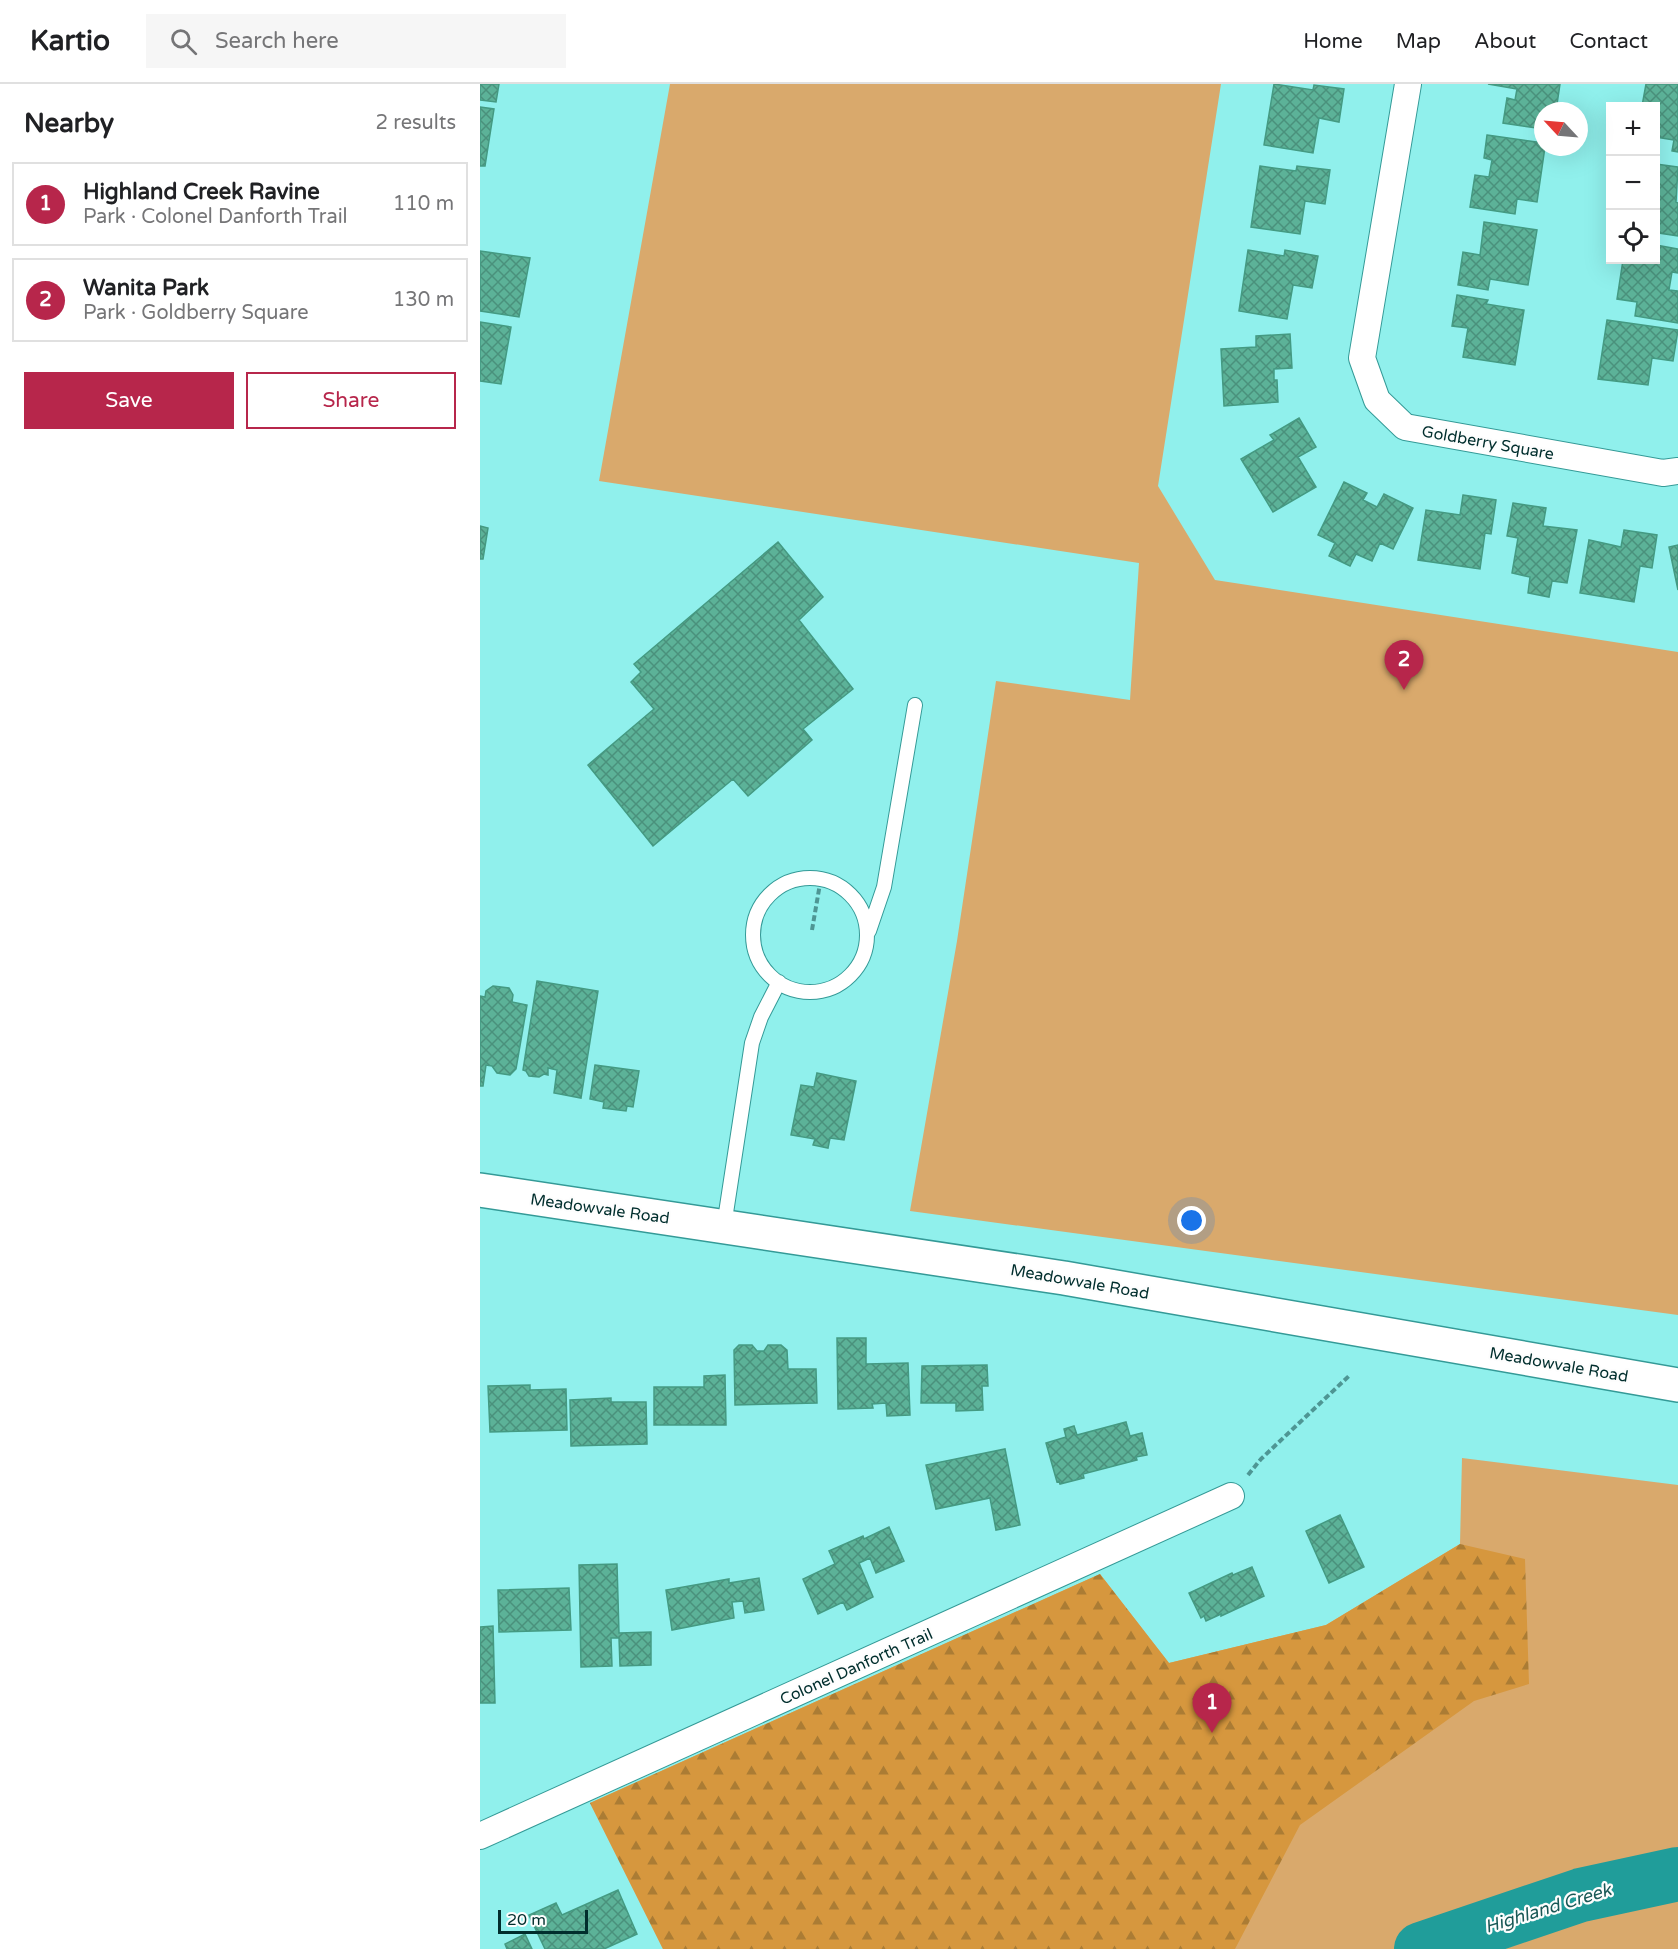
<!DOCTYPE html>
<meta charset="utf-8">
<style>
:root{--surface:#fff;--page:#f6f6f6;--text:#202124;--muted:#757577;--line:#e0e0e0;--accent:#b7264b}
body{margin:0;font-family:"Varela Round",sans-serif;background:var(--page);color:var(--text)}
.controls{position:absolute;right:18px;top:18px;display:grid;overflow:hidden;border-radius:0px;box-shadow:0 6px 24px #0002}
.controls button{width:54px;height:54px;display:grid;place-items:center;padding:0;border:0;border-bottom:2px solid var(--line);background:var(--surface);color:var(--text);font:30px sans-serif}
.compass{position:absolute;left:1054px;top:18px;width:54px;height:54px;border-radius:50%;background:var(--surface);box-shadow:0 6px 24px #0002;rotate:296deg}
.scale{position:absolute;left:18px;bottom:15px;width:90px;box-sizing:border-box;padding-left:6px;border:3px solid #012e2d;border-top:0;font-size:16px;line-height:21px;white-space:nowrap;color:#012e2d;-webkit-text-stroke:4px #fdfdfd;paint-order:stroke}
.you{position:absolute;left:712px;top:1137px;width:21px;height:21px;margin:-15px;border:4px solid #fff;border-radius:50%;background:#1a73e8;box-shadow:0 0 0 9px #1a73e833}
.badge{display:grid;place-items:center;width:39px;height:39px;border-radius:50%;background:var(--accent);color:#fff;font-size:20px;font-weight:700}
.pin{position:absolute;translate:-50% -50px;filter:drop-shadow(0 2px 3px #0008)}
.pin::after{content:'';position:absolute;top:32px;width:21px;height:18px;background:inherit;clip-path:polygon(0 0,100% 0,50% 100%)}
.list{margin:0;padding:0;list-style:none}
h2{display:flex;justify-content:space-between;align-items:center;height:78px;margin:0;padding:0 24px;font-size:26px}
h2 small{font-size:20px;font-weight:400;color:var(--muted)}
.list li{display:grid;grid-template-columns:39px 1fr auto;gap:18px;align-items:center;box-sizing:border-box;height:84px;margin:0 12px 12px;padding:0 12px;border:2px solid var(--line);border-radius:0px}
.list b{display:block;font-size:22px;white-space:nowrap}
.list p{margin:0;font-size:20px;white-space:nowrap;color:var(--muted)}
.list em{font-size:20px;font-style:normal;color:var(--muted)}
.actions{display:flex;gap:12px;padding:18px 24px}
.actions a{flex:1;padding:14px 0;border:2px solid var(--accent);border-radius:0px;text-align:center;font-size:21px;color:var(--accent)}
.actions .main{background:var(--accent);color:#fff}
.icon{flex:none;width:33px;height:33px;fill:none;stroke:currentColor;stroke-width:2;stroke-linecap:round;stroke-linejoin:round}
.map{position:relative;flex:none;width:1198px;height:1865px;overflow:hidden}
header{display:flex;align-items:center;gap:36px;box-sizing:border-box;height:84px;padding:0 30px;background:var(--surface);border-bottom:2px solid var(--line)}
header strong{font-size:28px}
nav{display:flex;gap:33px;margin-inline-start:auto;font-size:21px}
.search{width:420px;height:54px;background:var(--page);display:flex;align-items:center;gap:15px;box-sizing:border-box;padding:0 21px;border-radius:0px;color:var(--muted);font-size:22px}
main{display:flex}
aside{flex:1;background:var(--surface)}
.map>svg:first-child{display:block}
</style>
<header>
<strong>Kartio</strong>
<div class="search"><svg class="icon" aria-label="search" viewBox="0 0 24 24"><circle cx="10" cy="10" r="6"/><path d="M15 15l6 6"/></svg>Search here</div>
<nav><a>Home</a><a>Map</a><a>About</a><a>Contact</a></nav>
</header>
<main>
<aside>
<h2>Nearby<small>2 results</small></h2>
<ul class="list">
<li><span class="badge">1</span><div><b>Highland Creek Ravine</b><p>Park · Colonel Danforth Trail</p></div><em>110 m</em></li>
<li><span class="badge">2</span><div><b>Wanita Park</b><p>Park · Goldberry Square</p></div><em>130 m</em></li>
</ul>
<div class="actions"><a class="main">Save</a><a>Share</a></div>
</aside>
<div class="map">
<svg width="1198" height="1865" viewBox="0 0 1198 1865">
<defs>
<pattern id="forest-firs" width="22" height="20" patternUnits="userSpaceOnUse" patternTransform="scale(1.5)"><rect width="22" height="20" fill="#d6973e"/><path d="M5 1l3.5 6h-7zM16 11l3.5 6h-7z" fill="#ab7c34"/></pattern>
<pattern id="building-cross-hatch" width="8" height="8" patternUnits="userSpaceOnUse" patternTransform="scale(1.5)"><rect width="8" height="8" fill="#5cb298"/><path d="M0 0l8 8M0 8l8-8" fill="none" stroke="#4a917c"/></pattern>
</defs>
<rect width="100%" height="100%" fill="#90f0ec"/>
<path fill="#d9a96c" d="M190,0h551l-63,402 57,94 463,72v663l-768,-104 47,-270 39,-260 134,19 9,-137 -540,-82z
M982,1374l216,27v464h-1015l-73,-146 510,-229 69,89 157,-38 134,-81z"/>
<path fill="url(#forest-firs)" d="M980,1460l65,15 4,125 -55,17 -174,124 -65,124h-572l-73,-146 510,-229 69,89 157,-38z"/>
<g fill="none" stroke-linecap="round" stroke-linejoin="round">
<path stroke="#209d9a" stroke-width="54" d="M941,1865l160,-54 97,-21"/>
</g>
<path fill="url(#building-cross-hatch)" stroke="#449a82" stroke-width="1.5" d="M0,0h19l-3,18 -16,-2z
M794,0l39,6 1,-5 30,4 -5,33 -20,-4 -6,35 -49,-8z
M1008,0h72l-4,27h-13v18l-40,-6 4,-25 8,2 2,-11z
M1166,0h32v68l-6,-1 2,-11 -18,-3v-31h-14z
M0,23l14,2 -9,57h-5z
M1007,51l56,8v4h2l-8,55 -20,-3 -2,15 -45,-7 5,-32 14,2 3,-17 -8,-2z
M1176,80l22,3 -2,35 2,1v33l-19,-3v-6h-3z
M780,82l36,5 1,-5 33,4 -5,34 -20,-3 -5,33 -49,-7z
M1004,138l53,8 -9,55 -38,-6 -2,11 -30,-5 5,-33 17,3z
M1176,161l22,4v24l-6,-1 -3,18 9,1v32l-43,-7 2,-14 -20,-3 6,-39h33z
M768,166l36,6 1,-6 33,6 -6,32 -19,-3 -6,34 -48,-8z
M0,167l50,7 -11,59 -39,-6z
M977,211l31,5 -2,4 38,6 -9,55 -52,-8 5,-29 -16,-2z
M1127,236l71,10 -5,31 -21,-3 -4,27 -50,-6z
M0,238l31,5 -10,57 -21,-3z
M810,250l2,34 -18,1v11h3l1,22 -54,4 -3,-57 35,-2v-11z
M819,334l17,29 -18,10 18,30 -43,25 -32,-53 33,-19 -4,-5z
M864,398l23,11 -4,7 14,7 7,-13 29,14 -20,41 -13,-6 -8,18 -16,-7 -6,12 -21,-10 6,-13 -17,-8z
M983,411l33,5 -5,34 -6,-1 -5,36 -62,-9 8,-50 34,5z
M1033,419l33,5 -3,18 34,4 -10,53 -15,-2 -3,16 -21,-4 2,-16 -18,-4 6,-35 -11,-2z
M0,442l8,2 -5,31h-3z
M1144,446l33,5 -5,33 -12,-2 -6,36 -54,-9 9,-53 32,7z
M298,458l45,55 -24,23 54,69 -50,40 9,11 -64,56 -15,-17 -80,67 -65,-81 66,-56 -23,-27 10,-10 -7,-8z
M1198,461v45l-9,-43z
M57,897l61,10 -17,107 -27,-5 3,-23 -9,-2v7l-4,-1 -5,3 -10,-1 -3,-5 -3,-1z
M13,902l16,2 4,7 -1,7 15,3 -11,64 -6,6 -13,-2 -5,-7 -6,-1 -3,21h-3v-90l5,1 1,-6z
M115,981l44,6 -6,36 -6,-1 -1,5 -23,-3 1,-6 -14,-3z
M337,989l39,8 -12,59 -14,-2 -2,10 -15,-3 2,-6 -24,-4 10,-50 13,2z
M357,1254h29v26l42,-1 2,52 -23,1 -1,-13 -14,1 1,4 -35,1z
M259,1261h13l5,6h7l4,-6h13l6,5 1,19h28l1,34 -82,2 -1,-55z
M507,1281l1,21h-6l1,24 -27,1v-8h-35l1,-37z
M245,1291l1,50h-72v-38h50v-11z
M50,1301v5l36,-1 1,41 -77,2 -2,-46z
M131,1314v4h35l1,42 -76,2 -1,-46z
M646,1338l4,14 12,-3 5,22 -11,2 1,3 -54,14 1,4 -24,6 -1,-3 -2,1 -11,-39 20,-6 -2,-8 10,-3 3,9z
M525,1365l15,76 -24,5 -6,-32 -54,11 -10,-44z
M860,1431l24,52 -35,16 -23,-52z
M409,1443l15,34 -28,12 -6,-15 -11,5 14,34 -26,13 -4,-8 -25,12 -15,-35 32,-15 -6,-13 34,-15 1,3z
M137,1480l2,69 32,-1v33l-31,1 -1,-28h-8l1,28 -31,1 -2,-102z
M772,1483l12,29 -43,20v-2l-15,7 -2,-5 -3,2 -12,-25 43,-20 1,2z
M279,1494l5,32 -19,3 -2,-12 -11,1 2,16 -62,12 -6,-40 63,-11v4z
M89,1504l2,42 -72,2 -1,-42z
M13,1542l2,77h-15v-76z
M138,1806l19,44 -33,15h-59l-16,-34 27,-12 6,12z
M45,1850l7,15h-25l-2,-5z"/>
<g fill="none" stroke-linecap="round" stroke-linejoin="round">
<defs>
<path id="lane" d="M273 851a57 57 0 1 1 114 0a57 57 0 1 1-114 0Z
M389,847l15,-44 31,-182
M244,1142l28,-183 9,-26 18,-35"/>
<path id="street" d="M928,0l-46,274 15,42 28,27 258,46 15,-2
M0,1752l751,-340"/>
<path id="secondary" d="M0,1106l584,88 614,107"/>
</defs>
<use href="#lane" stroke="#349a97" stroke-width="16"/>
<use href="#street" stroke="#349a97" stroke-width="28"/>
<use href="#secondary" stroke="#349a97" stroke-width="36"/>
<path stroke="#4e9694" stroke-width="4" stroke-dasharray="6 3" stroke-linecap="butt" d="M332,846l9,-52
M768,1391l13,-16 89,-84"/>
<use href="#lane" stroke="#fff" stroke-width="14"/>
<use href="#street" stroke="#fff" stroke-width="26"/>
<use href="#secondary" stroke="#fff" stroke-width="33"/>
</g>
<g text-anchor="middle" stroke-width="4.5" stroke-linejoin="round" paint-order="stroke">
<g font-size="16" fill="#012e2d" stroke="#fdfdfd">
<text transform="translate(1008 358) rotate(10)" y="6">Goldberry Square</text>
<text transform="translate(120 1124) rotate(8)" y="6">Meadowvale Road</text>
<text transform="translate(600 1197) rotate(10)" y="6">Meadowvale Road</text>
<text transform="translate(1079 1280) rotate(10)" y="6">Meadowvale Road</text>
<text transform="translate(376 1582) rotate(-24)" y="6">Colonel Danforth Trail</text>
</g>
<g font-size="18" font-style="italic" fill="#185856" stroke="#fdfdfd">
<text transform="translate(1068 1824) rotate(-17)" y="6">Highland Creek</text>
</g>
</g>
</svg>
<div class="controls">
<button>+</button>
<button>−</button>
<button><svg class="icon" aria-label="locate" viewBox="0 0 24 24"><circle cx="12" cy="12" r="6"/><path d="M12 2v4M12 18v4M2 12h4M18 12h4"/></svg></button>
</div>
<svg class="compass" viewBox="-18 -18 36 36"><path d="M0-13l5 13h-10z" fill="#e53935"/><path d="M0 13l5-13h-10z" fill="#757577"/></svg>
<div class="scale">20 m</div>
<div class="you"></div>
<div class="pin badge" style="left:732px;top:1649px">1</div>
<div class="pin badge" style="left:924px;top:606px">2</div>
</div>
</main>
